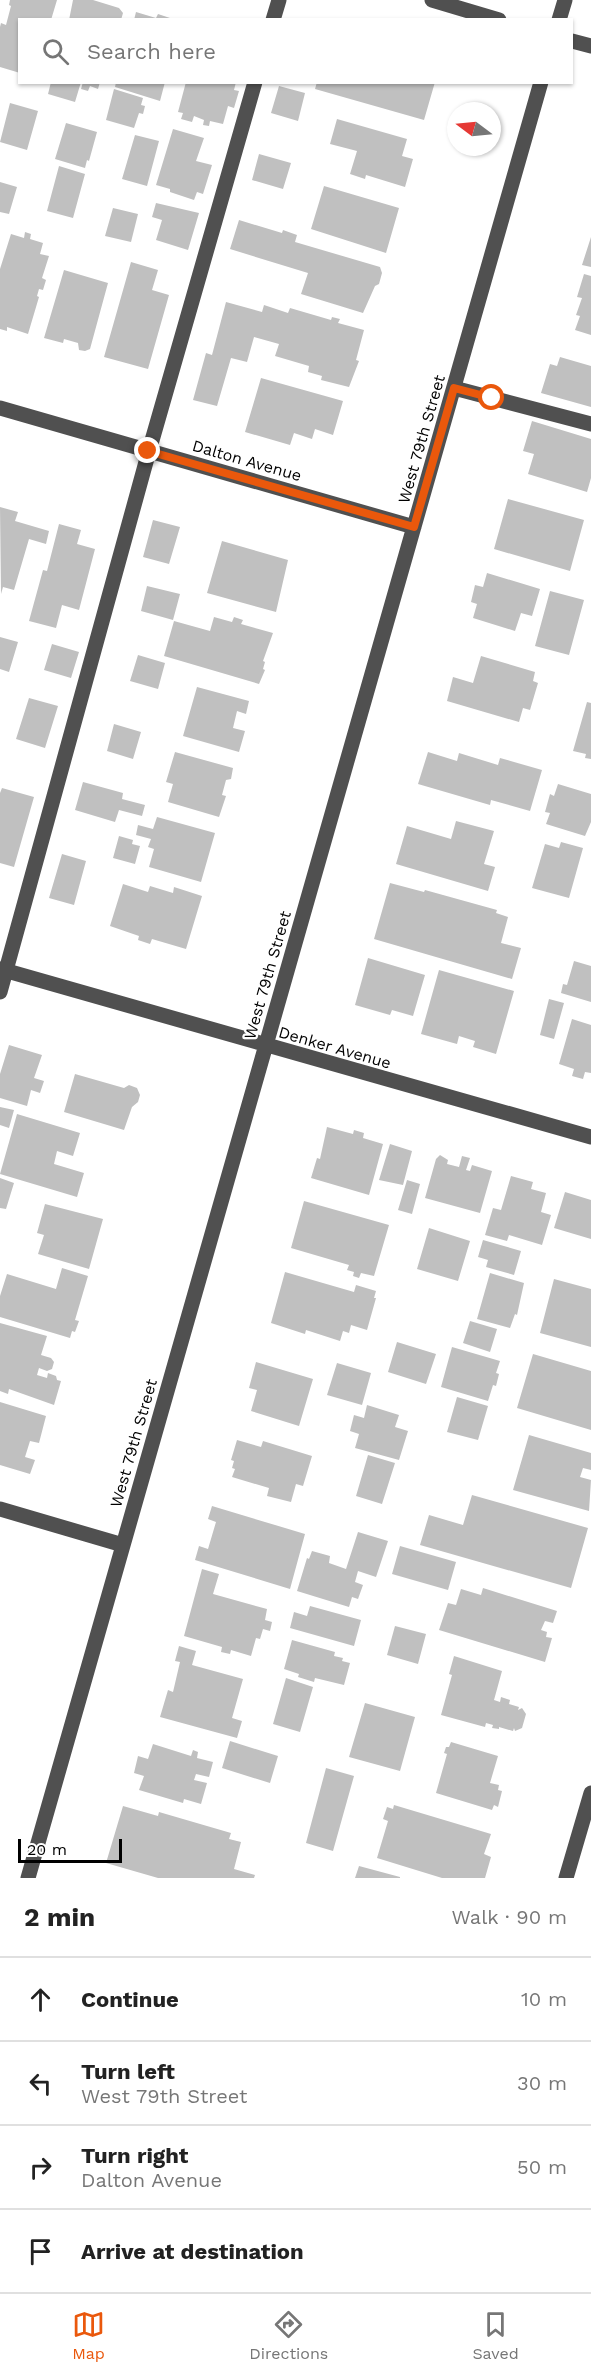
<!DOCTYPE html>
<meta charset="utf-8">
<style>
:root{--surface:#fff;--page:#f6f6f6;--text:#222;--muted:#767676;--line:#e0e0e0;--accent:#ea580c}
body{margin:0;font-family:"Work Sans",sans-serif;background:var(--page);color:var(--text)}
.compass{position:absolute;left:447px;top:102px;width:54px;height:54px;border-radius:50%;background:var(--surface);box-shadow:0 2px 4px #0004;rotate:286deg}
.scale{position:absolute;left:18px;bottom:15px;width:104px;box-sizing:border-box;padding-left:6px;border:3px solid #000;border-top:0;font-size:16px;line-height:21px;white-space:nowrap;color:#000;-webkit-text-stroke:4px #fff;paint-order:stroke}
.stop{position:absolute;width:18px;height:18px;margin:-14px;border:4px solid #ea580c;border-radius:50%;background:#fff}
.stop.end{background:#ea580c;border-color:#fff;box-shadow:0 2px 6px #0008}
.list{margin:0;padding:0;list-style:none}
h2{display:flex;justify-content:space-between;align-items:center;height:78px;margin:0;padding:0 24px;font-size:26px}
h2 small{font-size:20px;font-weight:400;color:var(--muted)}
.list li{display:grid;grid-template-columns:39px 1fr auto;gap:18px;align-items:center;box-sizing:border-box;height:84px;padding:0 24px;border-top:2px solid var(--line)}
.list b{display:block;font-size:22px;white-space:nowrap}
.list p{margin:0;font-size:20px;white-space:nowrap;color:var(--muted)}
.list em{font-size:20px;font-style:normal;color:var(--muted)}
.icon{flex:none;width:33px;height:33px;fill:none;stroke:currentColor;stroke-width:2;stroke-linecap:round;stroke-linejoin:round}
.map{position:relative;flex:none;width:591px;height:1878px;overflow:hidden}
.search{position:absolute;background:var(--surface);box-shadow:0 2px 4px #0004;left:18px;right:18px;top:18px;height:66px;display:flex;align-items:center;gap:15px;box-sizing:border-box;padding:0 21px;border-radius:0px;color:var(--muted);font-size:22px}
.sheet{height:414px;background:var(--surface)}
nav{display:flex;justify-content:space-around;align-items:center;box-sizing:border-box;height:84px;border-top:2px solid var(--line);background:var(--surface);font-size:16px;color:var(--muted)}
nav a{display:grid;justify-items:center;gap:3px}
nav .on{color:var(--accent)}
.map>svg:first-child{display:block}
</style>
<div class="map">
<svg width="591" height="1878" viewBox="0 0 591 1878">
<rect width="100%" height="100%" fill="#fff"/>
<path fill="#c0c0c0" d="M10,0h47l-6,20h-31v53l-20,-6v-40l1,-4 5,2 5,-19 -2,-1z
M73,0h20l26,8 4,5 -2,7h-52z
M136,12l20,6 2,-4 18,6h-42z
M51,82h30l-6,20 -27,-8z
M83,82h17l-2,7 -8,-3 -2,5 -7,-2z
M116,82h49l-5,19 -45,-14z
M186,82h50l-2,8 5,1 -5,17 -6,-2 -5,18 -13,-3 -1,5 -6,-1 1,-5 -10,-4 -2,6 -11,-3 2,-6 -5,-1z
M317,82h118l-11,38 -109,-31z
M279,86l26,7 -7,28 -27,-8z
M114,89l29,9 -2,7 4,1 -2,8 -4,-1 -5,15 -28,-8z
M10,103l28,8 -11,39 -27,-8z
M337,119l70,20 -5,17 11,3 -8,28 -39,-12 -1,4 -15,-5 7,-23 -27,-7z
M66,123l31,9 -8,29 -2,-1 -2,8 -30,-9z
M173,129l31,9 -8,23 16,4 -9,29 -6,-2 -3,8 -24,-8v-3l-14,-4z
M135,135l24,6 -12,45 -25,-7z
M259,154l32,9 -8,26 -31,-9z
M59,166l26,8 -12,44 -26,-7z
M0,182l17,5 -8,27 -9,-2z
M324,186l75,22 -13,45 -75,-24z
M156,203l43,10 -11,37 -32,-10 6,-20 -10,-3z
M113,208l25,6 -7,28 -26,-6z
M239,220l43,13 1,-3 14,5 -2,7 85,25 2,6 -3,11 -4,2 -12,27 -62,-19 7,-21 -78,-24z
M25,232l6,2 -1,5 13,4 -3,11 9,2 -7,22 4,2 -3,10 -4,-1 -2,7 2,1 -11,37 -21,-7v4l-7,-2v-60l11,-35 13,4z
M591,237v30l-9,-2z
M131,262l27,8 -6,20 17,5 -21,74 -44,-12z
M64,270l44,13 -18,66 -5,2 -6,-1 -1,-7 -14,-4 -1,4 -19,-5z
M584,274l7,2v59l-16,-5 5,-14 -4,-1 6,-17 -5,-1z
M226,302l36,10 2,-7 24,8 2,-5 41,12 1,-3 8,2 -2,4 26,7 -8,30 3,1 -10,26 -28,-7 1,-4 -14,-4 1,-6 -34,-10 4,-12 -25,-7 -7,25 -16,-4 -14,48 -24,-6 13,-47 6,2z
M560,357l31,9v41l-50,-14 9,-29 7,2z
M261,378l82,23 -10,34 -18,-6 -3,10 -18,-6 -4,12 -45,-13z
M532,421l59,18v39l-4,14 -59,-18 6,-20 -11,-3z
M508,499l76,21 -14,51 -76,-22z
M0,507l18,5 -3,9 34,10 -3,13 -17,-5 -15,51 -11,-3 -2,7z
M153,520l27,7 -11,37 -26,-7z
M59,524l22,6 -4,14 18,5 -16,61 -17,-5 -6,23 -27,-7 14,-51 4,1z
M222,541l66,19 -12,52 -69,-19z
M487,573l53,16 -8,27 -11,-3 -6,18 -42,-13 4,-14 -6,-2 4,-17 8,2z
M147,586l33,8 -7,26 -32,-9z
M550,591l34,9 -15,55 -34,-9z
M214,617l18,5 2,-5 9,3 -2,4 32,9 -10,28 2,1 -2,7 2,1 -6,14 -95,-28 10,-35 36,10z
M0,637l18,5 -9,30 -9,-3z
M52,644l27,8 -8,26 -27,-8z
M138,655l27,8 -7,26 -28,-8z
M481,656l54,16 -2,9 5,2 -8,27 -7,-2 -4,14 -72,-21 6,-24 20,6z
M197,687l52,14 -3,13 -9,-3 -4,17 12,3 -6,21 -56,-16z
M29,698l29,8 -13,42 -29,-9z
M587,702l4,1v56l-6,-1 1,-4 -13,-3z
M114,724l27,8 -8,27 -26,-8z
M175,752l58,16 -2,11 -5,1 -4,15 4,1 -7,21 -51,-15 5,-18 -7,-2z
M428,752l29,9 2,-8 39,12 2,-7 42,12 -12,41 -39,-11 -1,5 -72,-21z
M83,782l40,11 -1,6 23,6 -3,11 -23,-6 -4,12 -40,-12z
M558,784l33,10v28l-6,14 -39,-12 4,-11 -5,-1 5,-18 4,2z
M2,788l32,9 -20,70 -14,-4v-70z
M157,817l58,16 -14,49 -52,-15 5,-18 -6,-2 3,-8 -15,-4 2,-10 15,4z
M456,821l38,10 -10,33 11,3 -7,24 -92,-27 11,-38 44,13z
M119,836l14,4 -1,4 8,2 -5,18 -22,-6z
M561,842l22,6 -14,50 -37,-10 13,-44 14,4z
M62,854l24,7 -12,44 -25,-7z
M390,883l34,9 1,-2 72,20 -1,3 12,4 -7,26 20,5 -9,31 -138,-40z
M123,884l25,8 2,-6 23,7 1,-6 28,9 -16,53 -34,-10 -2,5 -12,-4 1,-4 -29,-10z
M368,958l57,17 -12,41 -21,-6 -2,5 -35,-10z
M574,961l17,5v36l-30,-9 2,-9 4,1z
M439,970l75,21 -18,63 -23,-7 2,-6 -16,-5 -2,8 -36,-10z
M549,999l15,4 -10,36 -14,-4z
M572,1019l19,6v48l-6,-1 -2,7 -11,-3 2,-7 -15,-5z
M9,1045l33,10 -8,23 10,3 -4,12 -9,-3 -4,16 -27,-8v-24z
M75,1074l49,14 5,-3 8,3 3,7 -2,7 -6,5 -8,23 -60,-18z
M0,1107l14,3 -5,18 -9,-3z
M17,1114l63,19 -7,23 -16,-5 -3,13 30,9 -7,24 -77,-23z
M327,1127l26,7 1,-4 10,3 -1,5 20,6 -14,51 -58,-17 6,-20 3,1z
M390,1144l22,7 -9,34 -24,-5z
M440,1155l8,5 -1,4 12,3 3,-11 8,2 -4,12 4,1 2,-6 20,6 -12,42 -55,-15 11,-39z
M511,1176l22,6 -2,7 15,4 -5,19 10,3 -9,30 -33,-10 -2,6 -22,-6 8,-27 8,2z
M0,1178l14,5 -8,26 -6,-1z
M407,1180l13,4 -8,30 -14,-4z
M565,1192l26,8v39l-37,-11z
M304,1201l85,24 -15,51 -13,-3 -2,5 -6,-2 1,-4 -7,-2 2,-5 -58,-17z
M45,1204l58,15 -14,50 -51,-15 6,-19 -7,-2z
M429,1228l41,13 -12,40 -41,-12z
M483,1240l38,11 -7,24 -28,-8 2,-7 -10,-3z
M62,1268l26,8 -13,44 4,1 -4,11 -3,-1 -2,7 -70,-21v-21l7,-22 49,15z
M285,1272l69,20 2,-7 20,6 -2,7h2l-9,32 -16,-5 -2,8 -6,-2 -3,10 -34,-11 -1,4 -34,-11z
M490,1273l34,10 -7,32 -2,-1 -5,14 -33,-9z
M554,1279l37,10v58l-51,-14z
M470,1321l27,8 -7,23 -27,-9z
M0,1323l47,13 -6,19 10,3 3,4 -2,7 -5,2 -8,-3 -2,7 10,3 1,-5 8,3 1,4 4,1 -7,24 -45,-16 -1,5 -8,-3z
M397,1342l39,12 -10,30 -38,-12z
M452,1347l48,14 -4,12 3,1 -3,12 -3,-1 -5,16 -47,-14z
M533,1354l58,17v59l-74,-22z
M256,1362l57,17 -14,47 -48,-15 6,-21 -8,-2z
M337,1363l34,10 -9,32 -35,-10z
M457,1397l31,9 -10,34 -31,-8z
M0,1402l46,14 -7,27 -9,-2 -5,16 10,3 -5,14 -30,-9z
M367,1405l32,10 -4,12 13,4 -9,29 -44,-12 4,-14 -9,-3 4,-16 10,3z
M529,1435l62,18v17l-8,-2 -3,9 11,3 -2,31 -76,-21z
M237,1440l24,7 2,-6 49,15 -9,30 -7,-2 -5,18 -24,-6 2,-8 -37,-11 3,-8 -3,-1 2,-7 -3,-1z
M368,1455l27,8 -13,41 -26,-8z
M472,1495l116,33 -17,60 -151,-43 9,-30 34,10z
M212,1506l93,28 -15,55 -95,-29 4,-14 9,3 8,-27 -8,-3z
M358,1532l30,9 -12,36 -18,-6 -3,11 8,3 -5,14 -6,-2 -3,10 -52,-16 10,-33 2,1 3,-8 18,5 -1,7 17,6z
M400,1546l56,16 -8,28 -56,-16z
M202,1569l17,5 -6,20 54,15 -2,11 7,2 -2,9 -7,-2 -3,10 -4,-1 -5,18 -20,-6 -1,4 -9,-2 1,-5 -38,-11z
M483,1588l74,23 -4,12 -8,-2 -4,9 6,2 -1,5 6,1 -7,24 -106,-32 9,-27 8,2 5,-16 20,6z
M310,1606l51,14 -7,26 -64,-18 4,-16 13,4z
M395,1626l31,8 -8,30 -31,-9z
M292,1640l43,12 -1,4 9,2 -1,3 8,2 -6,22 -29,-7 -1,4 -16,-5 1,-3 -15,-5z
M179,1646l17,5 -4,14 51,14 -11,39 10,3 -5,17 -77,-21 8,-27 5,2 7,-30 -5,-1z
M454,1656l48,15 -8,29 6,2 1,-5 9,3 -1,4 10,3 -1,3 4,-2 4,6 -4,14 -7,3 -1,-3 -1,3 -14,-4v2l-7,-1 1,-3 -7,-2 -1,4 -44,-12 11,-40 -3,-1z
M286,1678l27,9 -13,45 -27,-8z
M365,1703l50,14 -15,54 -51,-14z
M230,1741l48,15 -8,27 -48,-15z
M451,1742l47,14 -8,27 9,2 -1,5 4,1 -4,16 -4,-2 -2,5 -56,-17 11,-39 -3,-1 2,-6h3z
M153,1744l38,12 2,-6 5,2 -1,6 16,4 -4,15 -13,-3 -2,6 13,3 -6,21 -17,-5 -1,4 -44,-13 5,-14 -10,-3 4,-17 10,3z
M326,1768l28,8 -21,75 -27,-8z
M394,1805l97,29 -7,20 7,3 -6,21h-43l-65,-20 11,-37 -5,-2 4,-12 6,2z
M123,1806l35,10 1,-4 72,21 -2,6 12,3 -7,27 21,6 -1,3h-96l-52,-15z
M359,1866l41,11v1h-45z"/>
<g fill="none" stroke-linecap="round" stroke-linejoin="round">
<path stroke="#505050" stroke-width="15" d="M432,0l67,20
M273,20l6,-20
M559,20l6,-20
M572,41l19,5
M454,388l137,36
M0,408l414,119
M0,969l591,168
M0,992l149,-541 106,-369
M0,1509l123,36
M28,1878l513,-1796
M566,1878l25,-85"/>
</g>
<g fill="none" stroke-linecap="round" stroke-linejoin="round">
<path stroke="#ea580c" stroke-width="8" d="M148,451l266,76 40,-139 38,10"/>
</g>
<g text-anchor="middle" stroke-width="4.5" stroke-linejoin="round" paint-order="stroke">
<g font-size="16" fill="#000" stroke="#fff">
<text transform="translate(421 439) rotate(-74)" y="6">West 79th Street</text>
<text transform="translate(247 460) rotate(16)" y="6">Dalton Avenue</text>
<text transform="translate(267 975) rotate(-74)" y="6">West 79th Street</text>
<text transform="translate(335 1047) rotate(16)" y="6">Denker Avenue</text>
<text transform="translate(133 1443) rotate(-74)" y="6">West 79th Street</text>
</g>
</g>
</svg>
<svg class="compass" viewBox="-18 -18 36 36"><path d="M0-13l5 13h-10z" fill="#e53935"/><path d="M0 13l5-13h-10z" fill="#767676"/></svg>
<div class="scale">20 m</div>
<div class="stop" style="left:492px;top:398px"></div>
<div class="stop end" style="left:148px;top:451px"></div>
<div class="search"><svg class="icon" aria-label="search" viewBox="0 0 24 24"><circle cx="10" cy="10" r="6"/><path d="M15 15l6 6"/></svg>Search here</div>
</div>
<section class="sheet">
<h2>2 min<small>Walk · 90 m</small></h2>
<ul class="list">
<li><svg class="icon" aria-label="ahead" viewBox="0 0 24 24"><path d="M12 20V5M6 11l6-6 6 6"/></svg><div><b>Continue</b></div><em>10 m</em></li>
<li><svg class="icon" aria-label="left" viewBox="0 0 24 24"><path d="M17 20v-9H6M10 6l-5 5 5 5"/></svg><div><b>Turn left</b><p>West 79th Street</p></div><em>30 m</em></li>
<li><svg class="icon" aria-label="right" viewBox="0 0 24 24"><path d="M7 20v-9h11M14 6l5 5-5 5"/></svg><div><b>Turn right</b><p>Dalton Avenue</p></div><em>50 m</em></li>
<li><svg class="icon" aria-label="arrive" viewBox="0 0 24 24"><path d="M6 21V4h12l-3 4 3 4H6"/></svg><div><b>Arrive at destination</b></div></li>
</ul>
</section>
<nav>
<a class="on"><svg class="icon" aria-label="map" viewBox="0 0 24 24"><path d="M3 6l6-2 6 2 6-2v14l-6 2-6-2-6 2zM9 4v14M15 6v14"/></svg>Map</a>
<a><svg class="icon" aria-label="directions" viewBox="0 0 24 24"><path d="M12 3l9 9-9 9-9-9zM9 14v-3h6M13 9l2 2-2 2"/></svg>Directions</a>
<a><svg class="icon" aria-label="saved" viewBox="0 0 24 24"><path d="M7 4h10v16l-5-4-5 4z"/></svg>Saved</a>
</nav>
